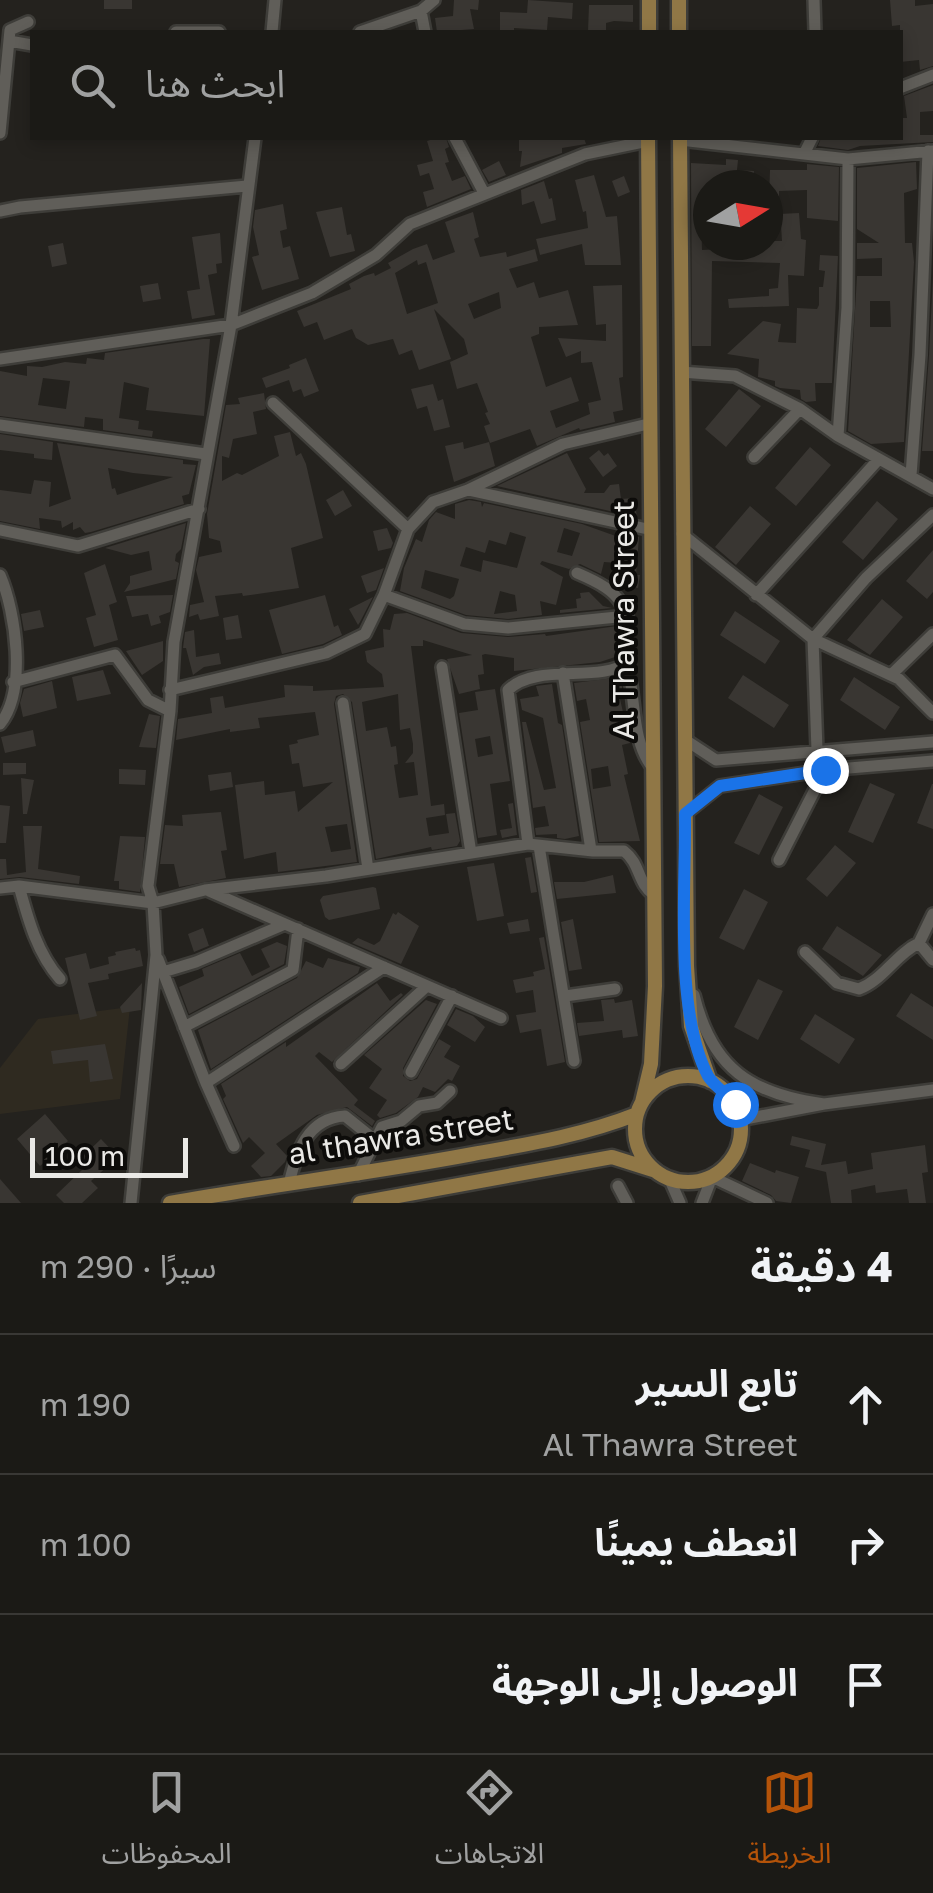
<!DOCTYPE html>
<html lang="ar">
<meta charset="utf-8">
<style>
:root{--surface:#1b1a16;--page:#282723;--text:#f1f3f6;--muted:#a0a1a1;--line:#393835;--accent:#b45309}
body{margin:0;font-family:"Golos Text","Noto Sans Arabic",sans-serif;background:var(--page);color:var(--text);direction:rtl}
.compass{position:absolute;left:693px;top:170px;width:90px;height:90px;border-radius:50%;background:var(--surface);box-shadow:0 5px 15px #0003;rotate:79deg}
.scale{position:absolute;left:30px;bottom:25px;width:158px;box-sizing:border-box;padding-left:10px;border:5px solid #eae9e6;border-top:0;font-size:28px;line-height:35px;white-space:nowrap;color:#eae9e6;-webkit-text-stroke:8px #0d0c0a;paint-order:stroke}
.stop{position:absolute;width:30px;height:30px;margin:-22px;border:8px solid #1a73e8;border-radius:50%;background:#fff}
.stop.end{background:#1a73e8;border-color:#fff;box-shadow:0 2px 10px #0008}
.list{margin:0;padding:0;list-style:none}
h2{display:flex;justify-content:space-between;align-items:center;height:130px;margin:0;padding:0 40px;font-size:42px}
h2 small{font-size:32px;font-weight:400;color:var(--muted)}
.list li{display:grid;grid-template-columns:65px 1fr auto;gap:30px;align-items:center;box-sizing:border-box;height:140px;padding:0 40px;border-top:2px solid var(--line)}
.list b{display:block;font-size:38px;white-space:nowrap}
.list p{margin:0;font-size:32px;white-space:nowrap;color:var(--muted)}
.list em{font-size:32px;font-style:normal;color:var(--muted)}
.icon{flex:none;width:55px;height:55px;fill:none;stroke:currentColor;stroke-width:2;stroke-linecap:round;stroke-linejoin:round}
.map{position:relative;flex:none;width:933px;height:1203px;overflow:hidden;direction:ltr}
.search{position:absolute;background:var(--surface);box-shadow:0 5px 15px #0003;left:30px;right:30px;top:30px;height:110px;display:flex;align-items:center;gap:25px;box-sizing:border-box;padding:0 35px;border-radius:0px;color:var(--muted);font-size:38px}
.sheet{height:550px;background:var(--surface)}
nav{display:flex;justify-content:space-around;align-items:center;box-sizing:border-box;height:140px;border-top:2px solid var(--line);background:var(--surface);font-size:28px;color:var(--muted)}
nav a{display:grid;justify-items:center;gap:5px}
nav .on{color:var(--accent)}
.map>svg:first-child{display:block}
</style>
<div class="map">
<svg width="933" height="1203" viewBox="0 0 933 1203">
<rect width="100%" height="100%" fill="#24221e"/>
<path fill="#2f2a20" d="M130,1007l-10,92 -120,15v-46l38,-49z"/>
<path fill="#393632" fill-rule="evenodd" d="M104,0h28v9h-28z
M454,0h25l-1,10 -8,-1 4,20 -37,3 -2,-14 18,-2z
M528,0l45,3 -1,16 -24,-2 -1,13 -33,-2v4h-14v-20l27,1z
M890,0h25v6l18,-2v62l-13,4 -1,-10 -19,2v-37l-8,1z
M589,5h44v17l-19,-1 -8,2v9h-18z
M933,85v26l-13,1v23h13v7l-73,4 -12,4 -30,-4 3,-8h81v-20h5l-3,-22z
M437,138h9l3,9 -4,2 4,13 -4,1 7,18 13,-5 6,13 -44,18 -4,-15 11,-3 -5,-16 -9,3 -3,-11 16,-4 -6,-20z
M519,138h65l2,6 -24,4v5l-42,14 2,-16h-3z
M726,159l12,1 -1,10 17,1 -1,14h-19l1,-6 -21,-1v7h-6v28l-7,1 1,36 19,-1v-4h47v-4h14l-1,-16h-13l2,-55h37v-6l32,3 -1,54 -31,-3v-28l-28,1v23l20,-1 2,26 5,1 -2,36 -16,-1 1,31 -60,2 -1,-9 41,-3v-7l9,-1 2,-25 -68,-2 -1,85h-19l-1,-183 35,2z
M499,161l7,14 -17,7 -7,-12z
M916,162l1,27 -13,4 1,50h7l2,19 -10,180 -33,2 -23,-13 9,-155h25v-18l-25,1v-16h22l-22,-14v-61zM870,301h20l1,26h-21z
M594,175l12,42 11,-1 4,49h-36l-3,-21 -42,11 -4,-16 52,-11 -2,-17 -3,1 -8,-32z
M624,176l6,16 -12,5 -6,-16z
M544,181l5,18 3,-1 4,22 -15,4 -7,-23 -12,4 -1,-15z
M283,204l4,25 -7,2 3,17 7,-2 9,33 -37,11 -10,-33 7,-2 -6,-28 2,-17z
M342,207l5,28 4,-1 4,17 -25,6 -14,-45z
M473,212l6,25 -5,2 6,18 26,-5 1,5 28,-8 3,12 -29,8 8,19 17,-6 5,16 29,-8 10,35 -39,2v7l-8,3 15,50 25,-10 8,24 -29,10 6,17 34,-14 -2,-11 13,-3 -9,-38 -11,1v-12l-15,6 -8,-19 48,3v-17l-10,1 -3,-39 29,-1 1,92 -4,1 4,32 -10,2 2,10 -35,8 -1,-2 -42,18 -7,-17 -40,14 -6,-17 6,-2 -5,-11 3,-1 -11,-29 -20,6 -7,-27 18,-8 -4,-15 -30,-30 17,50 -32,11 -7,-20 -13,5 -6,-16 -25,6 -12,-7 -4,-9 -28,11 -7,-18 -13,5 -7,-16 54,-22 -2,-5 15,-8 10,-3 1,3 16,-8 -3,-5 25,-14 14,-5 6,16 22,-8 -10,-30zM417,260l1,5 8,-3 12,41 -31,11 -12,-41zM499,292l2,16 -27,11 -6,-15z
M220,233l2,30 -6,1 1,9 -9,2 7,40 -23,4 -5,-28 13,-2 -8,-52z
M63,243l4,21 -15,3 -4,-21z
M820,255l18,1 -6,127h-17l1,18 -10,1 -5,-3 -1,-9 -20,-2 -5,-2v-5l-17,-4 1,-18 -32,-5 36,-33 18,3 -3,18 18,1 1,-35 20,1 2,-4v-18h4l2,-16 -6,-1z
M933,276v175h-11l7,-96z
M158,283l3,16 -18,3 -3,-16z
M203,339h7l-6,77 -58,-6 3,-22 -25,-6 -5,36 20,3 -1,8 15,2 -1,6 -49,-7v-11l-18,-2 -1,10 -84,-11v-45l27,5v-10l15,1 23,-5 21,2 1,-6 17,2 1,-7zM43,378l27,3 -4,28 -28,-4z
M306,358l13,33 -15,6 -3,-8 -8,3 -4,-12 -23,8 -4,-10 28,-10 -1,-3z
M433,384l5,17 5,-2 7,28 -16,4 -7,-25 -10,3 -6,-20z
M739,389l22,17 -35,41 -21,-18z
M264,393l2,16 -13,3 4,22 -24,5 -4,19 -7,-2v25l15,-8 5,2 37,-19 -5,-20 16,-4 6,24 5,-3 5,11 17,74 -32,10 8,40 -56,8 -1,-3 -27,3 4,20 -19,4 -2,-6 -9,3 1,-12 14,-3 -8,-32 3,-13 23,-5 -2,-11 -11,-3 -2,-24 19,-109 14,-1 -2,-6z
M0,434l53,8 -1,18 -18,-2v-4l-34,-4z
M463,442l1,7 25,-7 6,24 -41,16 -9,-36z
M57,443l126,17v4l13,1 -7,29 -7,2 2,8 -93,28 -6,1 -5,-6 -7,3v-8l-11,6 -1,-7 -22,-3 1,11 -40,-8v-31l31,4 3,-14 17,2 -2,25 22,-8zM108,468l25,5 40,4 -56,18 -2,-7 -3,1z
M810,447l21,18 -35,41 -21,-18z
M599,450l5,6 4,-3 9,13 -14,11 -14,-19z
M567,453l19,36 -2,4h20l6,-8 9,-1 2,15 13,-1 3,19 -140,-31z
M343,490l9,16 -17,10 -9,-16z
M469,500l12,2 1,5 2,-4 98,21 42,15v-6l15,4 -3,38h4l-2,13 -13,-3 5,-21 -26,-2 -3,12 -21,-10 -11,5 -27,-8 -2,3 23,13 -7,28 -16,-4 2,14 -34,4 -42,-4 -66,-24 4,-23 12,-29 6,3 7,-22 7,-8 19,7v-15zM564,528l16,5 -8,23 -15,-4zM510,532l16,5 -9,31 -34,-8 -2,12 -21,-6 6,-19 19,6 4,-13 17,5zM425,570l34,9 -5,17 -4,3 -29,-11zM500,591l15,4 2,16 -23,3z
M877,501l21,18 -35,41 -21,-18z
M750,506l21,18 -35,41 -21,-18z
M186,523l-5,26 -5,5 -1,7 4,2 -3,16 -52,13 6,-9v-7l22,-6 -3,-19 -18,4 -26,-7z
M387,528l6,15 -2,5 -13,3 -5,-20z
M933,550v42l-6,7 -21,-18z
M105,564l12,38 -8,3 9,35 -24,7 -8,-29 10,-3 -12,-42z
M384,568l-8,22 -9,3 -6,-17z
M589,592l14,14 9,2 -52,5v-3l17,-2 -1,-9 5,-1 -1,-5z
M173,595l-3,17 -11,4 2,7 -10,3 -3,-12 -16,3 -6,-21z
M325,595l9,32 4,-2 4,10 -19,9 -41,10 -13,-44z
M373,597l-13,25 -2,3 -9,-16z
M882,599l21,18 -33,38 -23,-15z
M40,610l4,17 -20,4 -3,-17z
M735,611l45,30 -15,23 -45,-29z
M407,613l54,20 47,4 37,-3 1,2 71,-10 1,30 -18,6 -86,9v-13l-29,-4 -3,1 2,19 -6,1 2,14 -21,5 -12,-35 25,-4 -49,-15v6h-12l20,160 13,-2 1,11 -19,3 3,18 20,-3 -3,-19 9,-1 5,28 -3,5 -25,4 -1,-3 -55,12 -24,-157 -9,-8 -7,2 -2,8 23,158 -79,10 -2,-20 -32,7 -9,-74 29,-4 1,14 30,-4 3,21 35,-30 -30,5 -4,-24 -7,1 -3,-19 9,-2 -1,-3 22,-5 -4,-23 -57,6 2,10 -30,4v-3l-54,11 2,-21 34,-6 -2,-15 13,-2 2,12 60,-11 -1,-12 29,1v5l71,-4 -2,-13 -15,-12 -2,-11 19,-4 -1,-18 7,1 4,-16zM398,694l2,36 10,-2 3,16v9l-8,10 9,-1 4,33 -19,3 -5,-33 4,-1 -2,-18 -5,1 -4,-20 -21,4 -4,-29zM347,824l4,25 -20,3 -6,-25z
M238,615l4,23 -16,2 -3,-22z
M194,630l2,27 23,-4 2,11 -17,3 -11,8 -7,-27h-3l2,-16z
M163,641v20l-21,14 -16,-24z
M103,670l8,24 -34,7 -5,-24z
M743,675l46,30 -15,23 -46,-30z
M621,677l2,21 -3,1 10,44 -8,2 6,29 -4,1 16,66 -41,1 -19,-120 10,-2 -4,-21 -9,2 -3,-18zM608,766l3,20 -18,3 -2,-20z
M854,677l46,30 -15,23 -45,-30z
M52,681l5,27 -34,9 -3,-14 4,-14z
M552,684l6,39 4,2 17,111 -14,3 -8,-1v-4l-21,1 -1,-7 14,-2 -4,-20 -12,2 -11,-86h4l18,68 12,-2 -13,-70 -21,-8 -2,-11 19,-3 -3,-10z
M495,689l15,92 -20,3 7,51 -19,3 -19,-125 19,-3 -3,-18zM490,736l3,18 -15,3 -3,-18z
M149,714l11,2 -4,32 -17,-1z
M33,730l3,16 -31,7 -4,-16z
M3,763h23v11l-23,1z
M119,769l27,1 -1,15 -26,-1z
M231,772l2,15 -23,4 -2,-16z
M21,778l13,2 -7,34h-4z
M870,783l25,11 -22,49 -25,-11z
M932,784h1v45l-16,-6z
M759,794l24,13 -24,48 -25,-12z
M513,803l4,32 -15,3 -2,-8 12,-2 -4,-24z
M0,805l10,1 -4,37h-6z
M221,812l6,38 -6,1 5,27 -47,9 -5,-23h-14l5,-39 18,1 -1,-11z
M23,826h19l-4,43 42,7 -1,8 -59,-7 -20,2v-20h6l1,16 19,-3z
M120,836l25,1 -5,55 -21,-3v-8h-5z
M835,845l21,18 -29,34 -21,-18z
M531,857l6,35 -6,1 -6,-35z
M494,863l10,53 -27,5 -10,-54z
M613,875l3,18 -59,6 -3,-17h30z
M373,887l3,1 4,21 -51,11 -4,-3 -5,-17 3,-4z
M744,889l24,13 -24,48 -25,-12z
M398,912l21,14 -18,38 -49,-21 6,-5 16,7 6,-4 13,-28 3,2z
M528,919l2,12 -20,3 -3,-11z
M573,919l9,50 -13,2 -8,-49z
M837,926l45,29 -19,21 -41,-27z
M203,928l6,18 14,-6 -29,12 -6,-18z
M544,937l21,125 -18,4 -6,-37 -21,4 -4,-18 20,-3 -3,-22 -17,3 -3,-13 21,-4 -1,-4 12,-3 -6,-31z
M277,942l10,4 -3,18 -95,50 -10,-27 25,-11 -2,-7 38,-16 12,23 18,-9 -9,-18z
M135,948l1,3 4,-1 3,16 -35,8 1,5 -21,4 9,33 -17,4 -15,-62 21,-5 4,16 19,-5 -1,-7 8,-2 -1,-3z
M328,958l32,9 -2,6 -147,96 -13,-39 99,-52 9,-17 17,7z
M758,979l25,12 -25,49 -24,-13z
M142,983l-1,27 -19,3 -2,-6z
M377,983l13,18 11,-8 2,2 -71,67 -13,-10 -4,4 43,44 -4,5 21,16 -3,5 -25,-19 -30,8 -41,29 11,12 -2,6 -14,14 -10,1 -10,-11 14,-13 -16,-16 -6,6 -20,-44 3,-3 -5,-12 65,-42v5z
M911,993l22,14v33l-37,-24z
M614,999l1,4 17,-3 6,36 -15,2 -1,-8 -43,6 -2,-13 27,-2 -3,-21z
M426,1000l11,4 -34,64v8l7,5 7,-2 22,-40 12,7 -7,11 16,9 -8,15 -4,-2 -13,13 -12,-5 -5,10 -22,16 -16,5 -3,-3 10,-15 -18,-12 13,-19 -18,-14z
M456,1009l17,7 12,11 -10,15 -28,-17z
M815,1014l40,25 -16,25 -39,-25z
M105,1044l8,35 -23,3 -2,-22 -35,4 -2,-13z
M45,1114l23,27 -28,25 -23,-27z
M792,1136l34,8 -5,21 25,-4 2,13 25,-5 -2,-16 54,-8 3,27 -6,1 4,30h-17l-2,-14 -31,4 -1,-8 -24,5 1,13h-21l-5,-31 -21,-5 5,-17 -20,-5z
M101,1139l17,18 -27,24 7,7 -16,15h-18l-8,-8 27,-26 -6,-7z
M750,1163l25,10 1,-3 23,7 -8,26 -15,-2 -5,-6 -29,-14z
M0,1179l21,24h-21z"/>
<g fill="none" stroke-linecap="round" stroke-linejoin="round">
<defs>
<path id="minor" d="M814,0l1,32
M421,11l4,21
M176,32h43
M272,32l3,-32
M360,32l61,-21 13,-11
M9,41l23,4
M900,88l33,-13
M0,133l10,-103 18,-8
M455,138l29,55
M680,140l168,19 85,-8
M804,154l8,-16
M0,211l20,-4 227,-21
M0,359l231,-34 81,-32 64,-38 34,-31 175,-70 63,-13
M681,372l54,4 65,33 38,27 95,53
M273,403l135,126
M0,425l206,29
M838,436l9,-128 1,-149
M754,457l46,-48
M911,475l9,-120 8,-204
M468,490l184,40
M0,530l78,16 121,-37
M682,534l131,105 86,40 34,34
M0,575c16,37 27,116 0,149
M384,595l80,29 44,4 119,-12
M756,595l122,-135
M442,667l29,186
M563,673l28,177
M891,675l42,-41
M13,682l102,-27 33,45 22,11
M631,685c4,27 4,62 22,83
M170,690l156,-37 39,-19 19,-39 24,-66 25,-27 35,-12 95,-46 85,-20
M343,703l25,166
M684,739l32,21 217,-18
M817,750l-4,-111 53,-61 67,-63
M685,814l35,-28 105,-16 108,-9
M528,844l-20,-154c29,-28 92,-6 120,-28 -2,-55 3,-66 -51,-89
M539,846l35,215
M779,860l46,-90 1,-19
M19,886c9,33 18,67 41,93
M0,888l19,-2 134,17 52,-13 121,-14 202,-32 65,7h31c17,13 13,32 30,44
M209,891l292,127
M933,914l-14,29 14,17
M805,952l32,31 22,6c24,-9 37,-35 60,-46
M158,959l48,124 28,63
M163,972l33,-10 89,-38
M694,995c18,74 57,99 130,109
M565,996l50,-7
M184,1027l109,-57 5,-41
M341,1064l86,-78
M411,1072l41,-76
M206,1083l178,-116
M740,1120l84,-16 109,-14
M358,1175l24,-48 19,-6 18,-15 18,-3 13,-12
M670,1180l10,23
M289,1184c7,-31 18,-66 56,-68l30,24
M618,1186l9,17
M131,1203l25,-248 -3,-52 -5,-17 22,-175 4,-69 57,-317 24,-187
M702,1203l10,-26 55,26"/>
<path id="major" d="M679,0v32
M649,32v-32
M680,138l7,828 4,60 19,55
M635 1129a53 53 0 1 1 106 0a53 53 0 1 1-106 0Z
M642,1102l9,-38 4,-78 -7,-848
M170,1203c101,-18 202,-30 303,-49 56,-10 111,-19 164,-40
M360,1203l252,-46 41,13"/>
</defs>
<use href="#minor" stroke="#3e3d39" stroke-width="16"/>
<use href="#major" stroke="#3e3d39" stroke-width="19"/>
<use href="#minor" stroke="#605e59" stroke-width="11"/>
<use href="#major" stroke="#907746" stroke-width="14"/>
</g>
<g fill="none" stroke-linecap="round" stroke-linejoin="round">
<path stroke="#1a73e8" stroke-width="12" d="M735,1104c-8,-10 -21,-18 -27,-28 -34,-65 -22,-188 -23,-262l35,-28 105,-16"/>
</g>
<g text-anchor="middle" stroke-width="8" stroke-linejoin="round" paint-order="stroke">
<g font-size="30" fill="#eae9e6" stroke="#0d0c0a">
<text transform="translate(624 620) rotate(-90)" y="10">Al Thawra Street</text>
<text transform="translate(401 1137) rotate(-9)" y="10">al thawra street</text>
</g>
</g>
</svg>
<svg class="compass" viewBox="-18 -18 36 36"><path d="M0-13l5 13h-10z" fill="#e53935"/><path d="M0 13l5-13h-10z" fill="#a0a1a1"/></svg>
<div class="scale">100 m</div>
<div class="stop" style="left:735px;top:1104px"></div>
<div class="stop end" style="left:825px;top:770px"></div>
<div class="search"><svg class="icon" aria-label="search" viewBox="0 0 24 24"><circle cx="10" cy="10" r="6"/><path d="M15 15l6 6"/></svg>ابحث هنا</div>
</div>
<section class="sheet">
<h2>4 دقيقة<small>سيرًا · 290 m</small></h2>
<ul class="list">
<li><svg class="icon" aria-label="ahead" viewBox="0 0 24 24"><path d="M12 20V5M6 11l6-6 6 6"/></svg><div><b>تابع السير</b><p>Al Thawra Street</p></div><em>190 m</em></li>
<li><svg class="icon" aria-label="right" viewBox="0 0 24 24"><path d="M7 20v-9h11M14 6l5 5-5 5"/></svg><div><b>انعطف يمينًا</b></div><em>100 m</em></li>
<li><svg class="icon" aria-label="arrive" viewBox="0 0 24 24"><path d="M6 21V4h12l-3 4 3 4H6"/></svg><div><b>الوصول إلى الوجهة</b></div></li>
</ul>
</section>
<nav>
<a class="on"><svg class="icon" aria-label="map" viewBox="0 0 24 24"><path d="M3 6l6-2 6 2 6-2v14l-6 2-6-2-6 2zM9 4v14M15 6v14"/></svg>الخريطة</a>
<a><svg class="icon" aria-label="directions" viewBox="0 0 24 24"><path d="M12 3l9 9-9 9-9-9zM9 14v-3h6M13 9l2 2-2 2"/></svg>الاتجاهات</a>
<a><svg class="icon" aria-label="saved" viewBox="0 0 24 24"><path d="M7 4h10v16l-5-4-5 4z"/></svg>المحفوظات</a>
</nav>
